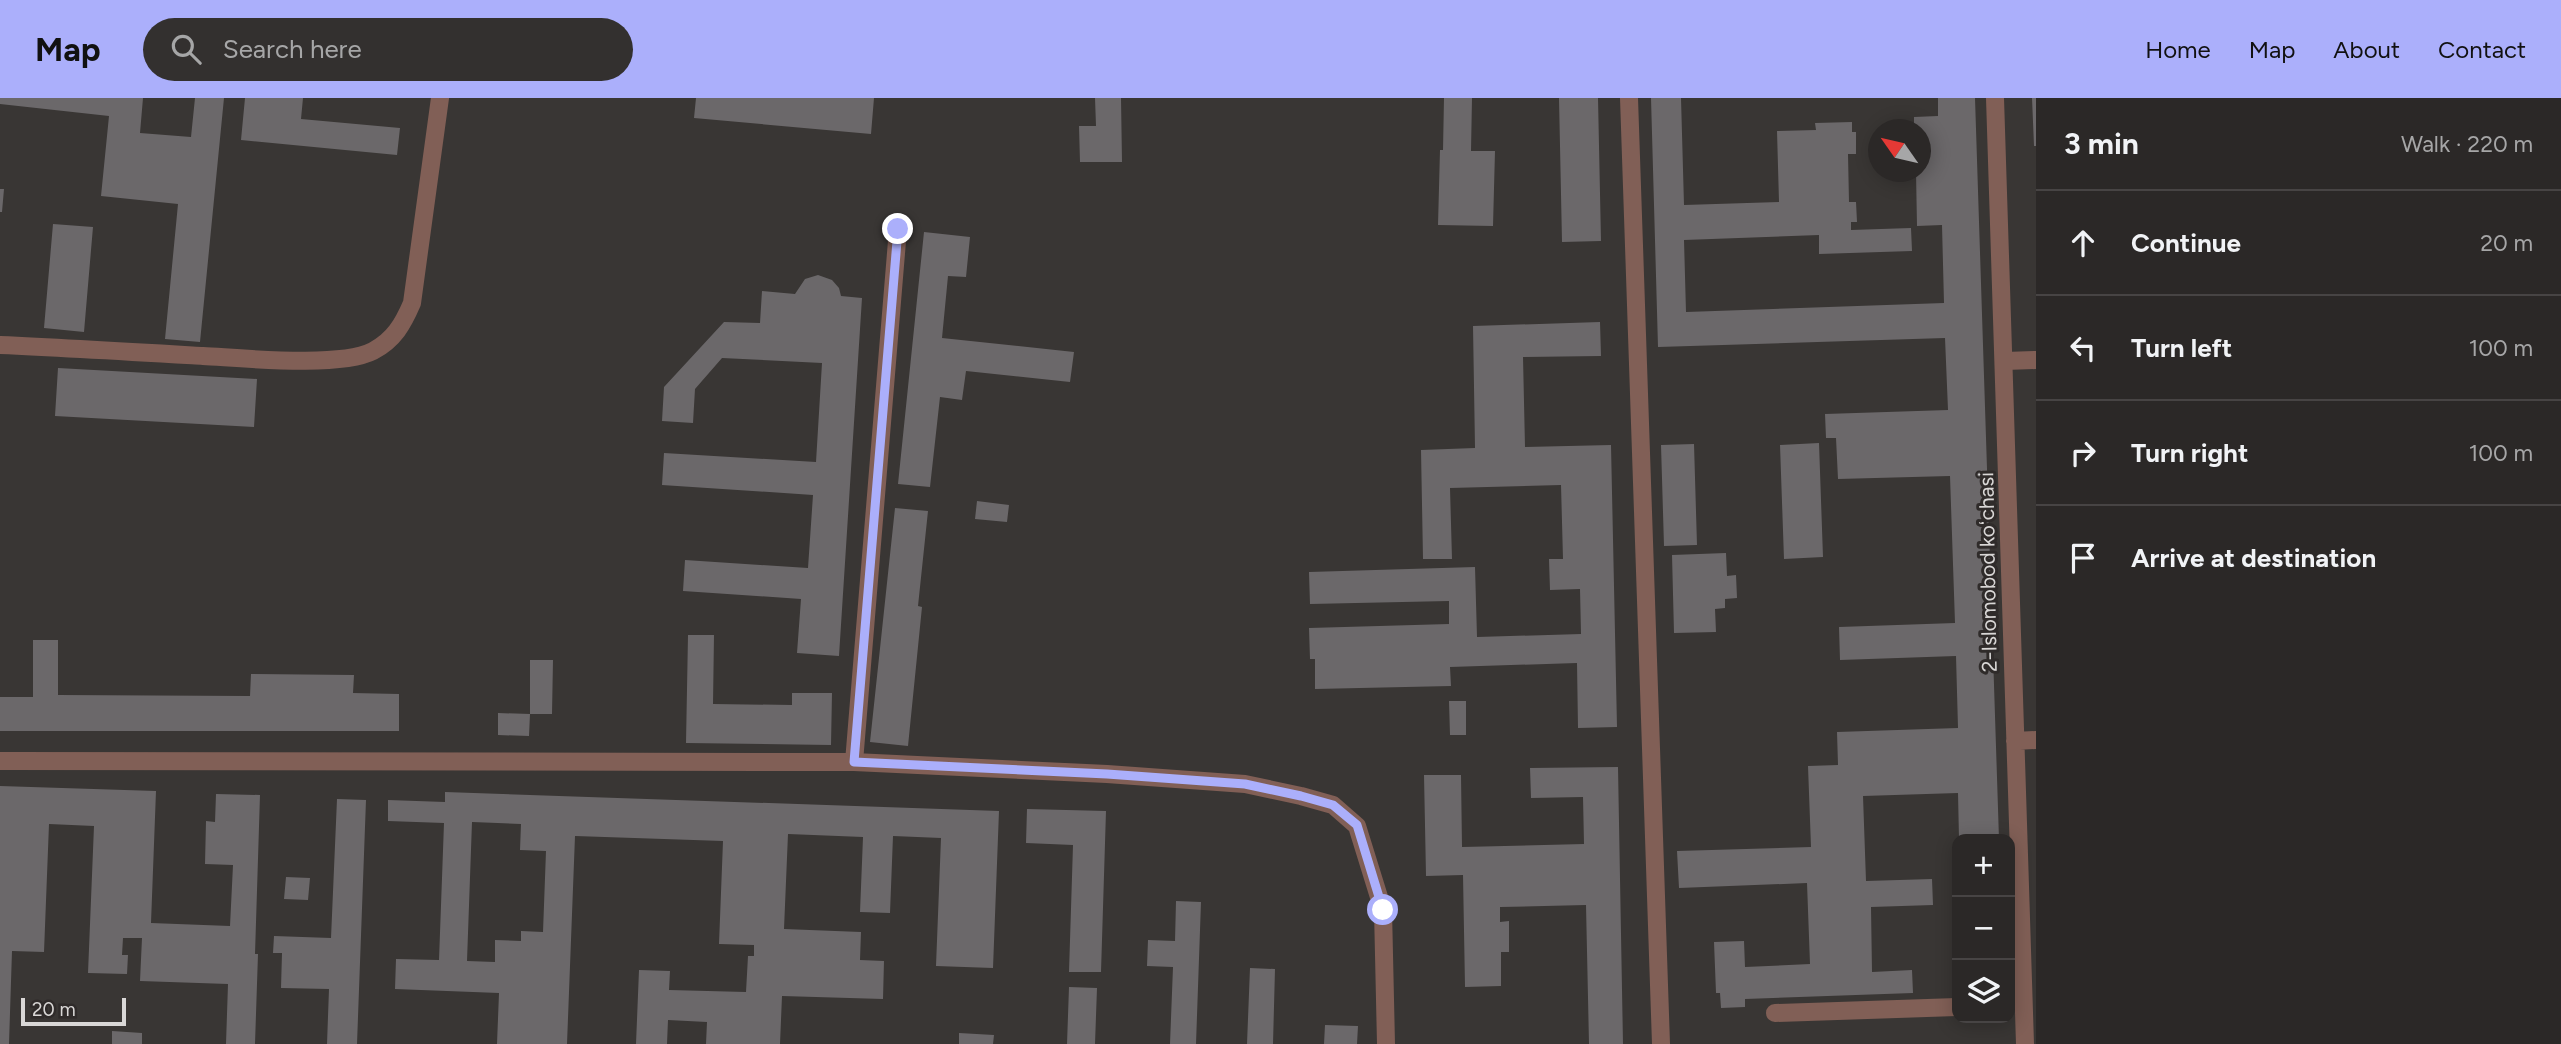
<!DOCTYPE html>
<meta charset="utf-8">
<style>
:root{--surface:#2b2827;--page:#33302f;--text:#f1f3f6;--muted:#a6a6a7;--line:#474444;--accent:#abaffb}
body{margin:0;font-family:Figtree,sans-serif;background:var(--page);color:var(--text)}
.controls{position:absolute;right:21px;bottom:21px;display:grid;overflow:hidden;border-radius:14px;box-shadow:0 4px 18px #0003}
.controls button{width:63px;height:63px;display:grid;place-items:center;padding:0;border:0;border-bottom:2px solid var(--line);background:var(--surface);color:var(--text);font:35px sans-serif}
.compass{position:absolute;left:1868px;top:21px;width:63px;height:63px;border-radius:50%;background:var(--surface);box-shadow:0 4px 18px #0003;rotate:304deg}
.scale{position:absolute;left:21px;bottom:18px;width:105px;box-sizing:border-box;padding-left:7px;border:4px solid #d9d7d6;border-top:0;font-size:19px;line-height:24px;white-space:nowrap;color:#d9d7d6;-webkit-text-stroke:5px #2f2b2a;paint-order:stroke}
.stop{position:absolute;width:21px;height:21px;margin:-16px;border:5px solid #abaffb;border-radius:50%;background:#fff}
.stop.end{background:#abaffb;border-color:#fff;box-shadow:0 2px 7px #0008}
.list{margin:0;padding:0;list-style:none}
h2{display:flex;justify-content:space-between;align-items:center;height:91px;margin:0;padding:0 28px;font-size:30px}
h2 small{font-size:23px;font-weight:400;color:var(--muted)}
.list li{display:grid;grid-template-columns:46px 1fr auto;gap:21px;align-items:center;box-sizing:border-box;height:105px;padding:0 28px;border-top:2px solid var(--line)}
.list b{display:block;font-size:26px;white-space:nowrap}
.list em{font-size:23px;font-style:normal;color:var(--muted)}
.icon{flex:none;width:38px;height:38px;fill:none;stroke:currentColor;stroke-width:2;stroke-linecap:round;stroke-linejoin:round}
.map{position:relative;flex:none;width:2036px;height:946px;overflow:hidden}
header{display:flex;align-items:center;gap:42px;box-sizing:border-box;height:98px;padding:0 35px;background:var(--accent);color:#111}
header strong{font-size:33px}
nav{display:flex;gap:38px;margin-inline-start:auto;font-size:24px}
.search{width:490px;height:63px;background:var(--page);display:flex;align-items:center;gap:18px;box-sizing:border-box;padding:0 24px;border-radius:38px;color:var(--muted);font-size:26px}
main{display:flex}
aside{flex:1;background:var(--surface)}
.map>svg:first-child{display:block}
</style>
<header>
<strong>Map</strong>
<div class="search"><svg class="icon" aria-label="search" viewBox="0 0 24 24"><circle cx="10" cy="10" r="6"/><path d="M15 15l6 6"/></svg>Search here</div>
<nav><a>Home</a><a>Map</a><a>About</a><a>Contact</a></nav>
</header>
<main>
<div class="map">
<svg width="2036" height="946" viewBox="0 0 2036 946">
<rect width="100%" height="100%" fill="#393634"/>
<path fill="#6b686a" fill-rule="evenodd" d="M0,0h143l-3,35 51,4 4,-39h29l-24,244 -35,-3 13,-135 -77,-8 8,-80 -109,-12z
M245,0h58l-2,21 99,9 -3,27 -156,-15z
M696,0h178l-3,36 -177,-16z
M1095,0h26l1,64h-42l-1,-36h17z
M1444,0h28l-1,53h24l-2,75 -55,-1 2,-75h3z
M1559,0h39l3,143 -39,1z
M1651,0h30l3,107 95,-3 -2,-71 39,-1 -1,-7 37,-1v10h4v22h-8l1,48h7l1,20h-6v8l60,-2 1,23 -93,3v-19l-135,5 2,72 258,-9 -2,-78 -25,1 -1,-54h4v-42h-6v-13l24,-1v-18h37l24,741h-40l-1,-46 -95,3 3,85 66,-2 1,26 -62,2 1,65 40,-2 1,23 -168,6v8l-24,1 -1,-15h-4l-2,-51 30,-1 1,26 65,-3 -3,-81 -128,5 -2,-37 134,-4 -3,-81 30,-1 -1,-33 121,-4 -2,-72 -116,4 -1,-33 116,-4 -5,-147 -112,3 -2,-41h-10l-1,-24 123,-4 -3,-72 -287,9z
M2032,0h4v48h-2z
M0,91h4l-2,23h-2z
M53,126l40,3 -9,105 -40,-4z
M924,134l46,5 -4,40 -18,-1 -6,62 132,14 -4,30 -104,-11 -4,29 -22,-3 -10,90 -32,-3z
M818,177l14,5 7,8 2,8 21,2 -23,358 -42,-3 4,-54 -118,-8 2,-31 123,8 5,-73 -151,-10 2,-32 152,9 6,-99 -100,-5 -27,31 -2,34 -31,-2 2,-34 60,-65 36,1 2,-32 33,3 10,-15z
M1600,224l1,34 -78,1 2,90 86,-2 6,282 -39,1 -1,-65 -127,4 1,19 -136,3v-30h-5l-1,-31 140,-4v-23l-139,3 -1,-32 166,-5 2,70 104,-3 -1,-45 -30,1 -1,-31h14l-2,-74 -111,3 2,71h-29l-2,-109 54,-2 -2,-122z
M58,270l199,11 -3,48 -199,-11z
M1819,345l4,114 -39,2 -4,-114z
M1694,346l3,101 -33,1 -3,-101z
M977,403l32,4 -2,17 -32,-3z
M895,410l33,3 -10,95 4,1 -14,139 -38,-4z
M1726,455l1,23 9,-1 1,23 -12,1v9l-10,1 1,23 -42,1 -2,-78z
M688,537h26l-1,69 79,1v-12h40l-1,52 -145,-2z
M33,542h25v55l192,1 1,-22 103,1 -1,18 46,1v37h-399v-34h33z
M530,562h23l-1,54h-22z
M1449,603h17v34h-16z
M498,615l32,1 -1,22 -31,-1z
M1618,669l5,277h-34l-3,-139 -86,2v15l9,-1v31h-8v34l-36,1 -2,-112 -37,1 -2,-101h37l1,72 122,-3 -1,-47 -52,1 -1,-30z
M0,688l156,5 -5,132 79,3 3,-61 -28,-1 1,-43 9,1 1,-28 44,1 -5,159h3l-3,90h-29l2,-60 -88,-3 2,-43h-19l-1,17h6l-1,19 -39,-1 6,-147 -45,-2 -5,128 -32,-1 -3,93h-9z
M445,694l554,19 -6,157 -57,-2 5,-128 -48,-2 -3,77 -30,-1 3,-75 -75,-3 -4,95 77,3 -1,28 24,1 -1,38 -101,-3 -2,48h-74l1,-22 -39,-2 -1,24h-31l3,-74 31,1 -1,19 77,2 2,-36h6v-11l-35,-1 4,-103 -148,-5 -8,208h-70l2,-51 -104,-4 1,-30 43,1 5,-137 -56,-2v-21l57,2zM472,724l49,2 -1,26 26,1 -3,81 -22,-1v10l-26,-1v22l-28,-1z
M337,701l29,1 -9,244h-30l2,-55 -48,-1 1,-35h-9l1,-17 57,2z
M1027,711l79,2 -5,161h-32l4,-127 -47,-2z
M286,779l24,1 -2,22 -24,-1z
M1176,803l25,1 -5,142h-26l3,-77 -26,-1 1,-26 27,1z
M1250,870l25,1 -2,75h-26z
M1069,889l28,1 -2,56h-28z
M1325,927l33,1 -1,18h-33z
M112,933l30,2v11h-30z
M959,935l35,2 -1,9h-34z"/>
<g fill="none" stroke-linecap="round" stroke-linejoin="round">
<path stroke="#815f56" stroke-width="18" d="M1775,915l182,-6"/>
<path stroke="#815f56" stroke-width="18" d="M1629,0l32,946
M1995,0l30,946
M0,247c68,3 135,7 203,11 39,2 137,12 170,-5 21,-11 30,-27 39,-48l28,-205
M2005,263l31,-1
M2015,643l21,-1
M0,663l854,1 253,12 138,10 56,12 32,9 24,21 26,84 3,134
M854,664l44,-533"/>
</g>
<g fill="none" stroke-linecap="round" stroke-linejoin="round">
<path stroke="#abaffb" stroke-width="9" d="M898,131l-44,533 253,12 138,10 56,12 32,9 24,20 26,85"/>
</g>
<g text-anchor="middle" stroke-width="6" stroke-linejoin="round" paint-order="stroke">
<g font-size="21" fill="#d9d7d6" stroke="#2f2b2a">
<text transform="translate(1988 474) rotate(-91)" y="7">2-Islomobod koʻchasi</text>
</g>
</g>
</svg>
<div class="controls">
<button>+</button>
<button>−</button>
<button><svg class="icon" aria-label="layers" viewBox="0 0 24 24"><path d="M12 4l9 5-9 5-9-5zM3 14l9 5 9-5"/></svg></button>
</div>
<svg class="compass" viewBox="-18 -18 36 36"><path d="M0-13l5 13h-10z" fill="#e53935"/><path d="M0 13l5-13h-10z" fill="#a6a6a7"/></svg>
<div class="scale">20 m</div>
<div class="stop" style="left:1383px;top:812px"></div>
<div class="stop end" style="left:898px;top:131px"></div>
</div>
<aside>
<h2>3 min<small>Walk · 220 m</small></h2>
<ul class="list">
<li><svg class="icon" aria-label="ahead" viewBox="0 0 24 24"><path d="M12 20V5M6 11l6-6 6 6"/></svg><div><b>Continue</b></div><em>20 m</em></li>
<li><svg class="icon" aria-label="left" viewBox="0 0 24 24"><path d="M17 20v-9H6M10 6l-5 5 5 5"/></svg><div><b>Turn left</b></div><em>100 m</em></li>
<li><svg class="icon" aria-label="right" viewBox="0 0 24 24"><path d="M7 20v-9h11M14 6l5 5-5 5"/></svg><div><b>Turn right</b></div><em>100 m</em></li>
<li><svg class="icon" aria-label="arrive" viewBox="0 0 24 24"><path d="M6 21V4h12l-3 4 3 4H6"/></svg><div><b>Arrive at destination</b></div></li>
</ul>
</aside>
</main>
